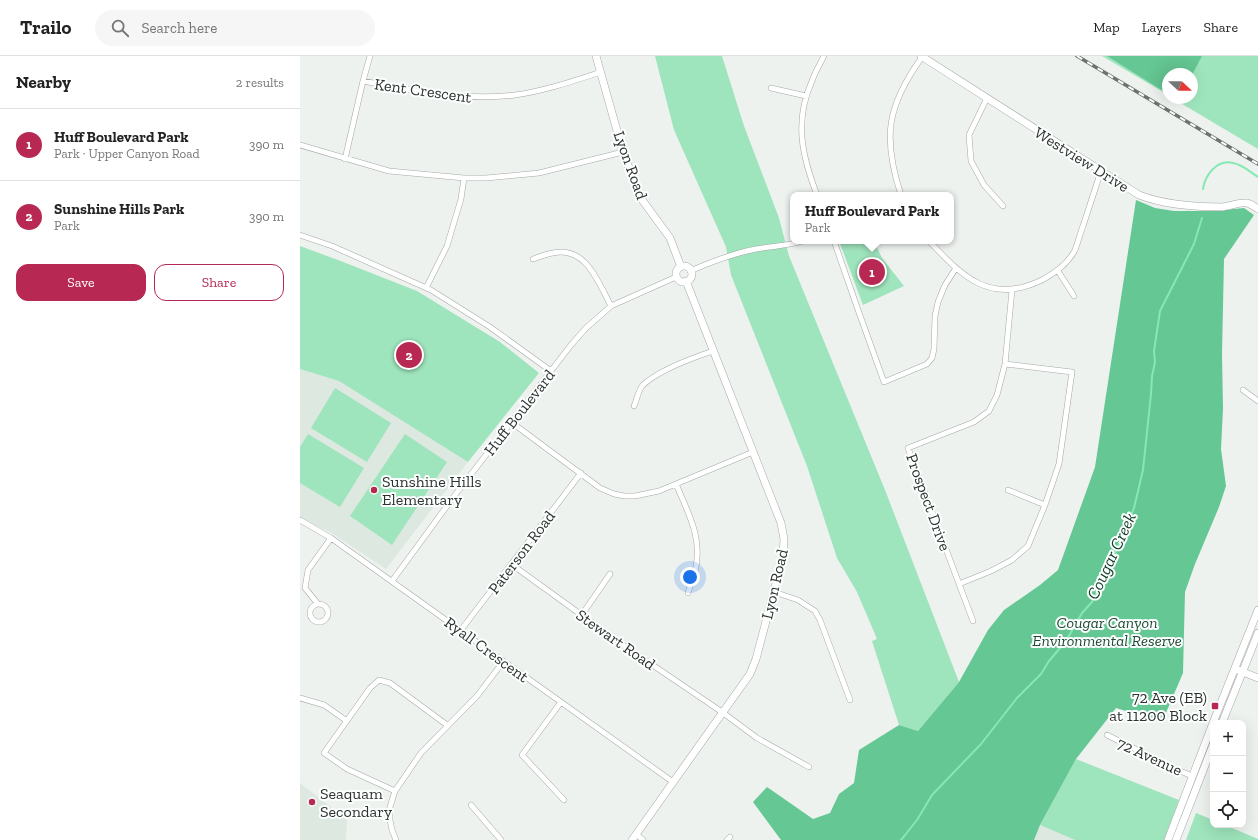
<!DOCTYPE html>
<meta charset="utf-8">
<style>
:root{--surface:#fff;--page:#f6f6f6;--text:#222;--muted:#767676;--line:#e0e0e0;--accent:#b72853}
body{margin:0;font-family:"Zilla Slab",serif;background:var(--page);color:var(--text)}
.controls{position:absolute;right:12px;bottom:12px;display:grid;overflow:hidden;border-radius:8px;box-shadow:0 4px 16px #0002}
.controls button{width:36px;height:36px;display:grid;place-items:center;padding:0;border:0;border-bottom:1px solid var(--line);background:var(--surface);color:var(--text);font:20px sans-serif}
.compass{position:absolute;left:862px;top:12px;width:36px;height:36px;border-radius:50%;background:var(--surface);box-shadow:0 4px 16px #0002;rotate:112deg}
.you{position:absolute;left:390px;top:521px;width:14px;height:14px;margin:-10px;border:3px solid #fff;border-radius:50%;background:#1a73e8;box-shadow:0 0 0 6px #1a73e833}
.badge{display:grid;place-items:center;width:26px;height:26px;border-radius:50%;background:var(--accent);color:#fff;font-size:13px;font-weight:700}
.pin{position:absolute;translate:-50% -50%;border:2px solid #fff;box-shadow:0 1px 4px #0006}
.popup{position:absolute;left:490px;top:136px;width:164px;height:52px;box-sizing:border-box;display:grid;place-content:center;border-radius:8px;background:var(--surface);filter:drop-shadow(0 1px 3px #0005);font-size:13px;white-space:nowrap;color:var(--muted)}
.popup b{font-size:15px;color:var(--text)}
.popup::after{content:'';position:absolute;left:50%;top:100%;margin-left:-8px;border:8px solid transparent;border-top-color:var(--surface)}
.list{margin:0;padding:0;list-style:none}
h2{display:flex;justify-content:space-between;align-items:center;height:52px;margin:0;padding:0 16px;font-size:17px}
h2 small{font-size:13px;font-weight:400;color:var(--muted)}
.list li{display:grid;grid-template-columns:26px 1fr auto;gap:12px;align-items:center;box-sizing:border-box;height:72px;padding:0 16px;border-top:1px solid var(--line)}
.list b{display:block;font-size:15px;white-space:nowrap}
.list p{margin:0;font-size:13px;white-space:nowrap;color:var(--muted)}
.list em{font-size:13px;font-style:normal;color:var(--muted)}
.actions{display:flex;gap:8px;padding:12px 16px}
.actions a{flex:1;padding:9px 0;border:1px solid var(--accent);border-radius:12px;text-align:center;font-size:14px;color:var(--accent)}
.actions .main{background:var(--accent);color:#fff}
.icon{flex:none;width:22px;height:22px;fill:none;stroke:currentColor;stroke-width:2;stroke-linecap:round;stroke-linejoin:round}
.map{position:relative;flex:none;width:958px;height:784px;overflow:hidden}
header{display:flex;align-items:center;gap:24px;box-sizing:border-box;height:56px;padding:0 20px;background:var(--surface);border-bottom:1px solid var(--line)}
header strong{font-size:19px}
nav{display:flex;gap:22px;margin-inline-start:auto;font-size:14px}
.search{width:280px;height:36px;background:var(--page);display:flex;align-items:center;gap:10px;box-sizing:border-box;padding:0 14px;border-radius:22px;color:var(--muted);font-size:15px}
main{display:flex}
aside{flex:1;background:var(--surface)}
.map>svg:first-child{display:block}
</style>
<header>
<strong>Trailo</strong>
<div class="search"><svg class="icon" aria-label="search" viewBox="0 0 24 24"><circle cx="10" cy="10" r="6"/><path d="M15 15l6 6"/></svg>Search here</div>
<nav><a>Map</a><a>Layers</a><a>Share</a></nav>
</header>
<main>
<aside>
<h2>Nearby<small>2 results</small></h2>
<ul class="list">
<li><span class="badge">1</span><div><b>Huff Boulevard Park</b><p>Park · Upper Canyon Road</p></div><em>390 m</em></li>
<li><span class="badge">2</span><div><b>Sunshine Hills Park</b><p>Park</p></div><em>390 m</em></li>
</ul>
<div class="actions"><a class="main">Save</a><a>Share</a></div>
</aside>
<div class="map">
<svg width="958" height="784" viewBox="0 0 958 784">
<rect width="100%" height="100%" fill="#eef2ef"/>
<path fill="#dde8e1" d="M0,313l39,12 129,81 -82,107 -56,-37 -30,-14z
M0,727l47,37 -1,20h-46z
M740,769l35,15h-41z"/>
<path fill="#9ee4bc" d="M355,0h67l22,70 35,92 10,38 96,234 74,192 -41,49 -19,-6 -27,-84 5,-2 -20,-47 -20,-34 -30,-92 -76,-191 -5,-28 -52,-117z
M802,0h156v93l-86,-51h20v-24h-24v21z
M539,185h35l8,17 22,28 -41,19z
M0,190l38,14 79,31 83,51 39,31 -71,89 -129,-81 -39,-12z
M35,332l56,35 -24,39 -56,-34z
M8,378l56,34 -24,39 -40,-24v-36z
M105,378l42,28 -55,83 -42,-29z
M776,703l103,41 -15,40h-89l-35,-15z
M896,757l17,7v5h12l33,14v1h-72z"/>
<path fill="#65c793" d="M807,0h95l-10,19 -24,-1v20z
M836,144l19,8 19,3h40l30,-3 10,7 -30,44 -2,95 1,55 -2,40 5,37 -7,21 -24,57 -10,28 -2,81 -21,49 -46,-14 -40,51 -36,66 -6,15h-253l-28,-38 14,-15 46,32 17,-6 9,-19 15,-11 5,-33 40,-25 19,6 41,-49 29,-52 16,-20 36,-25 18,-15 37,-103z"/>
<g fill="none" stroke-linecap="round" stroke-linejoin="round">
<path stroke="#86e8b3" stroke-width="2" d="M903,133c2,-14 14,-30 30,-26 9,1 17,9 25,14
M601,784l16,-20 15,-25 49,-51 36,-46 24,-24 8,-13 17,-20 16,-28 10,-11 13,-25 29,-69 9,-38 8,-76 1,-18 3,-14 -1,-11 6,-40 34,-67 8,-26"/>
<defs>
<path id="street" d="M63,25c50,10 100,20 152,14 29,-4 58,-14 86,-23
M471,32l35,8
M687,42l-18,37 2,26 13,24 19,21
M0,89l89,26 75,7h22l53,-5 84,-21
M45,103l18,-78 7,-25
M517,139c-15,-39 -23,-74 -5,-114 3,-9 8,-17 12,-25
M601,139c-19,-58 -14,-89 21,-138
M0,179l32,11 99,44 59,37 61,44
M534,185l23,66 27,75 43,-18 5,-6 2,-9 1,-33 3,-14 7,-17 11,-17
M629,185c34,36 61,64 113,39 13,-7 26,-16 33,-30 3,-8 5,-16 8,-24 6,-18 12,-37 18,-55
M233,203c6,-2 13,-5 20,-6 33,-8 46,31 58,53
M390,215c21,-9 44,-18 66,-22 15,-3 32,-3 47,-8
M758,215l16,25
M126,232l21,-42 14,-47 3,-21
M943,334l15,11
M334,350c3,-6 4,-16 9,-21 16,-15 49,-27 70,-34
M211,366l89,66 14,6 10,2h11l24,-5 94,-39
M376,428c13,31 27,54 19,88 -2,7 -5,14 -7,21
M708,434l37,15
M0,464l31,18 342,244
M211,508l115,83 96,65 35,26 52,29
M92,525l63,-86 116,-150 15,-17 25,-22 65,-29
M659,528l32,-13 21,-11 16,-14 17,-41 14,-41 13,-92 -67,-8
M474,536l24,8 17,11 5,9 30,80
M10 557a9 9 0 1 1 18 0a9 9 0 1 1-18 0Z
M18,548l-13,-16 3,-18 23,-32
M281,560l29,-42
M673,565l-65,-173 66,-26 15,-11 8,-16 8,-31 7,-74
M161,574l120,-157
M0,642l24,7 23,16
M261,646l-39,53 42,45
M807,679l71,35 14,6
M95,735l-48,-22 -23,-16 46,-65 9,-8 11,3 57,42
M171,749l30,35
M336,778l7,6
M96,784l-4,-10 -2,-10v-13l5,-16 26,-38 56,-57 26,-34
M427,784l3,-3"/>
<path id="secondary" d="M296,0l27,96 17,45 30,41 11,29
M621,0l218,139c26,10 55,12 83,12 8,-1 18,-5 25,-4 4,1 8,4 11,6
M376 218a8 8 0 1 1 16 0a8 8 0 1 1-16 0Z
M938,614l20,8
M913,667l45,-113
M922,667l36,-90
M332,784l118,-166 6,-15 27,-102 1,-18 -3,-16 -95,-242
M868,784l45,-117
M876,784l37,-95"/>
</defs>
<use href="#street" stroke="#a4a8a6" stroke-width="6"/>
<use href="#secondary" stroke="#a4a8a6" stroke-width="8"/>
<use href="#street" stroke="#fff" stroke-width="5"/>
<use href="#secondary" stroke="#fff" stroke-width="7"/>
<defs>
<path id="rail" d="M777,0l181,108"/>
</defs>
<use href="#rail" stroke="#6f716f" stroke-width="3.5"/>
<use href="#rail" stroke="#fbfffd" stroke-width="2" stroke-dasharray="6" stroke-linecap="butt"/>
</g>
<g fill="#b72853" stroke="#fbfffd" stroke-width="1.5">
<circle cx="74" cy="434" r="4"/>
<rect x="911" y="646" width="8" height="8" rx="2"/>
<circle cx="12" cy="746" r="4"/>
</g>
<g text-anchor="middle" stroke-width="4" stroke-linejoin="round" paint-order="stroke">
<g font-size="16" fill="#303130" stroke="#fbfffd">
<text transform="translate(123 34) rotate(8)" y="6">Kent Crescent</text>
<text transform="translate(782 103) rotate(32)" y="6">Westview Drive</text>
<text transform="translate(331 109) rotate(70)" y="6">Lyon Road</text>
<text transform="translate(219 356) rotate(-52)" y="6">Huff Boulevard</text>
<text transform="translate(629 446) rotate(70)" y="6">Prospect Drive</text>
<text transform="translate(221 496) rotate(-53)" y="6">Paterson Road</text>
<text transform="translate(474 528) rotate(-77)" y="6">Lyon Road</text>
<text transform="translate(316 583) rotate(35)" y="6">Stewart Road</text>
<text transform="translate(187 593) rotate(36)" y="6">Ryall Crescent</text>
<text transform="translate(850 700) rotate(25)" y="6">72 Avenue</text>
</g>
<g font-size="16" fill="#303130" stroke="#fbfffd" text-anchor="start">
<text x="82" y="431">Sunshine Hills<tspan x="82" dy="18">Elementary</tspan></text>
<text x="907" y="647" text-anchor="end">72 Ave (EB)<tspan x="907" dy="18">at 11200 Block</tspan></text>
<text x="20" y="743">Seaquam<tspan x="20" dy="18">Secondary</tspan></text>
</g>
<g font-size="16" font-style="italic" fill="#204934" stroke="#fbfffd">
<text x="807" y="572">Cougar Canyon<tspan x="807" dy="18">Environmental Reserve</tspan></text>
</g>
<g font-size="17" font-style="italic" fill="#113c27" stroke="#fbfffd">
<text transform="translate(811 500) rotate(-65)" y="6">Cougar Creek</text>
</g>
</g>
</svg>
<div class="controls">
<button>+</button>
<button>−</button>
<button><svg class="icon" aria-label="locate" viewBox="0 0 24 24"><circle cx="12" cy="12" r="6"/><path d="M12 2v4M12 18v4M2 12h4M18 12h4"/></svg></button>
</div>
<svg class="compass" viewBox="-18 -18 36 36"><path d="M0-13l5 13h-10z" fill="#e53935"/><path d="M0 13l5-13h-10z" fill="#767676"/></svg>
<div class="you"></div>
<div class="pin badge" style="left:572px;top:216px">1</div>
<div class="popup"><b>Huff Boulevard Park</b>Park</div>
<div class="pin badge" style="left:109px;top:299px">2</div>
</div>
</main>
